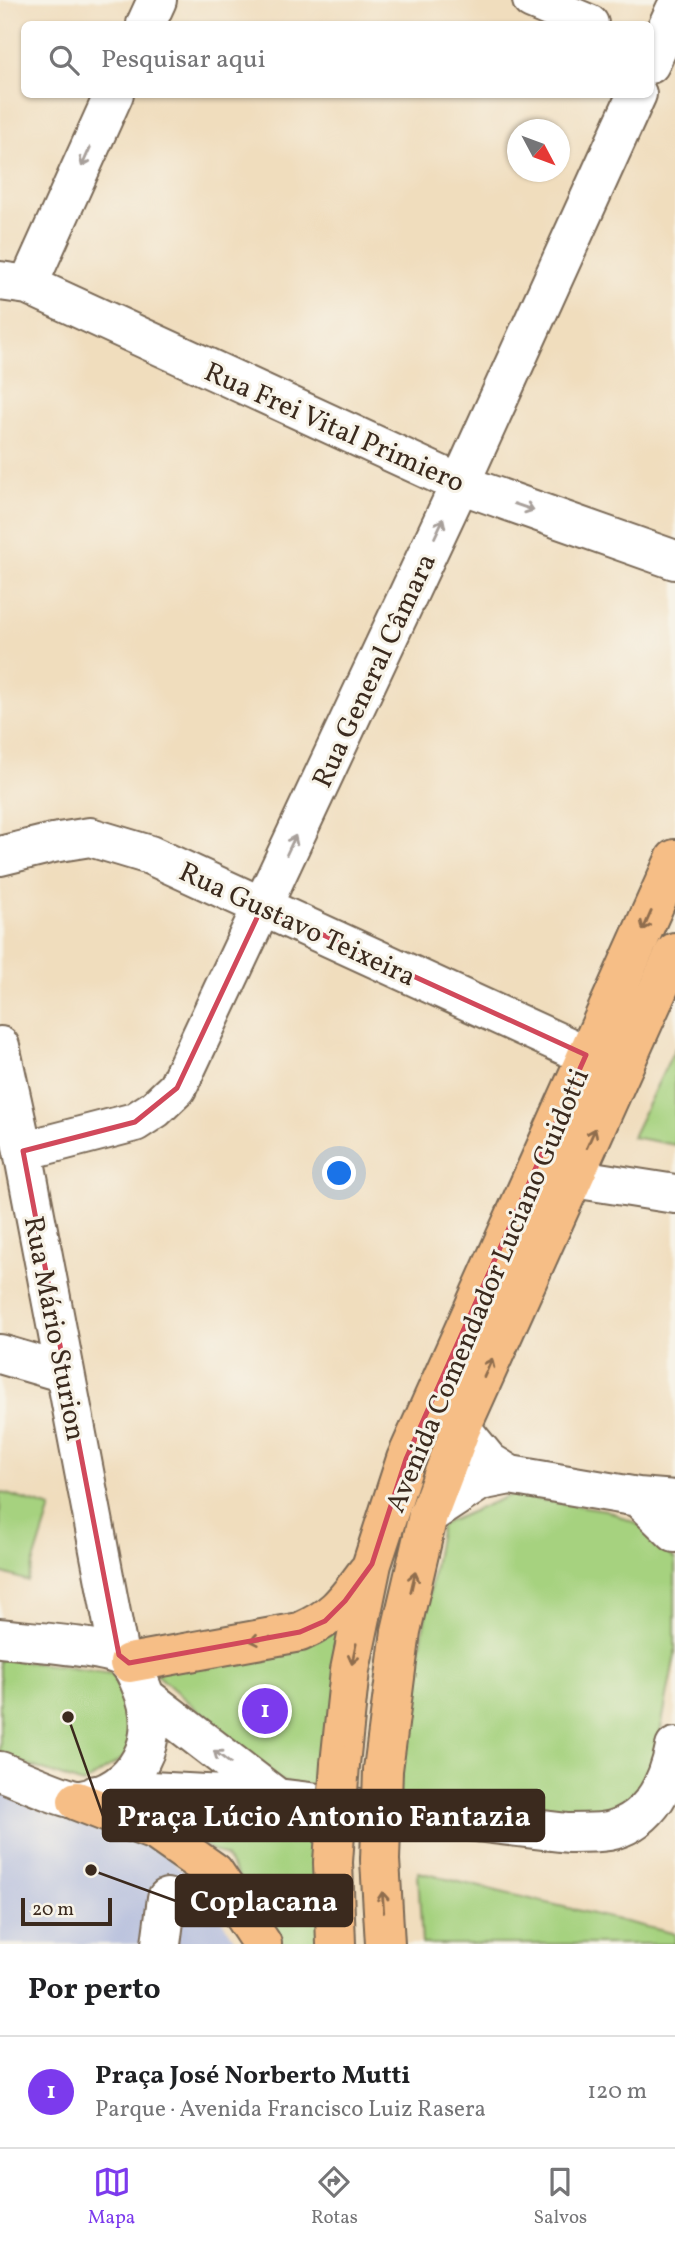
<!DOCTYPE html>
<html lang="pt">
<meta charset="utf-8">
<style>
:root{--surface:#fff;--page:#f2f2f2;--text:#202124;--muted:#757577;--line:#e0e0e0;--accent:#7c3aed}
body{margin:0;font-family:Vollkorn,serif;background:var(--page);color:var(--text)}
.compass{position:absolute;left:507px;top:119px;width:63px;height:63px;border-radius:50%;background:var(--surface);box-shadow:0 2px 5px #0004;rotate:131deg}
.scale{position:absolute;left:21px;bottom:18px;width:91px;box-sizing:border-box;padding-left:7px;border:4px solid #3b2a1e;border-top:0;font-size:19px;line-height:24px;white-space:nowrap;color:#3b2a1e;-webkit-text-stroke:5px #f7f3e8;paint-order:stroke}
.you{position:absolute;left:340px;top:1174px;width:24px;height:24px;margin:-18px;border:5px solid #fff;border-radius:50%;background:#1a73e8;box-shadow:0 0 0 10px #1a73e833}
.badge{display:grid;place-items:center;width:46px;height:46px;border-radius:50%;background:var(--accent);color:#fff;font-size:23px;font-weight:700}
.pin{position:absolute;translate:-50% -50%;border:4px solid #fff;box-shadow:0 2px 7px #0006}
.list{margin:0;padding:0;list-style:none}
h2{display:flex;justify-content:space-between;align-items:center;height:91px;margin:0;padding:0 28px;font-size:30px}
h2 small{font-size:23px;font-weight:400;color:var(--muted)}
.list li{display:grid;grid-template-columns:46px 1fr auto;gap:21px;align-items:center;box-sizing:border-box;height:112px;padding:0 28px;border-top:2px solid var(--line)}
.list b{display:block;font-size:26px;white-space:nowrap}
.list p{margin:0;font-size:23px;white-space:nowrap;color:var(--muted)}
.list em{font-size:23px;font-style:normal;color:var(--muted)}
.icon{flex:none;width:38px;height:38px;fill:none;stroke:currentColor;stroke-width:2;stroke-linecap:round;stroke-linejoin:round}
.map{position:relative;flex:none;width:675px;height:1944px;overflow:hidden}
.search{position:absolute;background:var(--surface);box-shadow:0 2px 5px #0004;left:21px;right:21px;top:21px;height:77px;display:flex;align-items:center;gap:18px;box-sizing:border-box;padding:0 24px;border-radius:10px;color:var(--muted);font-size:26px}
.sheet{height:203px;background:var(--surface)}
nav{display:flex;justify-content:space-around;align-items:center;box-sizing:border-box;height:98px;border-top:2px solid var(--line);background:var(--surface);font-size:19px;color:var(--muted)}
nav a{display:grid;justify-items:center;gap:4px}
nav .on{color:var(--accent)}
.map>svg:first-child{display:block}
</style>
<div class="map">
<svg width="675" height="1944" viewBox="0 0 675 1944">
<rect width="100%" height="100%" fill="#f7f3e8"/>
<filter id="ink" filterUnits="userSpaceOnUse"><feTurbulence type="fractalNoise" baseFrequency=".0143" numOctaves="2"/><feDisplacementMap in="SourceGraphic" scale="14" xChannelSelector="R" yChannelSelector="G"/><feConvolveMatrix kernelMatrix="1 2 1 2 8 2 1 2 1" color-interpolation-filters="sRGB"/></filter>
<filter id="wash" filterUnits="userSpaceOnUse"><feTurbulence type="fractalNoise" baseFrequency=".00686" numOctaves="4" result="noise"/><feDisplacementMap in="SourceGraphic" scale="28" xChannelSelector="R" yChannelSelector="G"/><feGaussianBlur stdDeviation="1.57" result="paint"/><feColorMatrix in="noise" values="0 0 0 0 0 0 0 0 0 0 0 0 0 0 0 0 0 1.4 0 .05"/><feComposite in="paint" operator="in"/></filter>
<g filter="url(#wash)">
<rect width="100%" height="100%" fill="#f0ddbd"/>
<path fill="#bbc3de" d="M0,1790l159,59 46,42 32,53h-237z"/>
<path fill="#a6d27f" stroke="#707e4e" stroke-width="2" d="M675,1048v97l-43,-8z
M0,1492l51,16 -23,73 -28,-9z
M510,1495l96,15 47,21 22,30v94l-22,115 -23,27 -44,21 -191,-21 46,-272z
M349,1616l-26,174 -46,-10 -122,-107z
M0,1658l120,17 19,56 -14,26 -42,27 -83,-29z
M169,1804l154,14 2,126h-42l-58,-88 -95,-47z
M418,1872l254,61 3,1v10h-253z"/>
</g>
<g filter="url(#ink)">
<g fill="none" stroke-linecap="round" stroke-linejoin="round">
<defs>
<path id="minor" d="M532,0l57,24
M146,24l11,-24
M650,64l25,-54
M0,281l28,4 432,199 215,76
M28,285l86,-191
M0,856l53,-13 37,-6 60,18 436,200
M0,1046l23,105 96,504
M23,1151l112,-29 20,-13 22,-21 283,-604 177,-390
M573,1178l102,16
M0,1354l65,19
M461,1428l28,34 21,13
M638,1497l37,36
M428,1515l52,-34 30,-6 128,22 37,3
M0,1638c24,3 104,8 122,19 11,7 15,19 20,31 22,51 -5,103 -61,112 -12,1 -66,-23 -81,-29
M147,1698l130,100
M96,1795l55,-4 126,7 291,35c14,-1 31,1 45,-3 38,-11 55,-47 62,-83
M161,1944l6,-46"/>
<path id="major" d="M129,1663l171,-31c36,-16 44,-29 67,-60
M340,1764l10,-94 22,-106 34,-105 269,-600
M383,1770l18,-139 27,-116 33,-87 214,-476
M77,1801l80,31 57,40 48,72
M380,1860l5,84
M333,1862l3,82"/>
</defs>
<use href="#minor" stroke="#7a6956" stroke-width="42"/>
<use href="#major" stroke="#7a6956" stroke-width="42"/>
<use href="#minor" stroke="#fff" stroke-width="38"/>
<use href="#major" stroke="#f6be86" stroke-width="38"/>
<defs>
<path id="major-bridge" d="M380,1860l3,-90
M333,1862l7,-98"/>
</defs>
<use href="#major-bridge" stroke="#7a6956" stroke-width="42" stroke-linecap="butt"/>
<use href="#major-bridge" stroke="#f6be86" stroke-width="38"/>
</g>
<defs><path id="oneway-shaft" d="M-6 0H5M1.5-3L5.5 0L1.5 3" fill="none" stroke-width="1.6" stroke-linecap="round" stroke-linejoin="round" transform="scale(1.75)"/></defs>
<g stroke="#a79f9a">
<use href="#oneway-shaft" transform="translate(86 157) rotate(114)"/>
<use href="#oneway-shaft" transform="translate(524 507) rotate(19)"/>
<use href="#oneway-shaft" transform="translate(439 528) rotate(-65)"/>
<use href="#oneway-shaft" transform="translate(291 845) rotate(-65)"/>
<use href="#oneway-shaft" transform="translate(222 1757) rotate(-143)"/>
</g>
<g stroke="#8f6d4d">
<use href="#oneway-shaft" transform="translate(647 921) rotate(114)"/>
<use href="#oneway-shaft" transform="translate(591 1138) rotate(-66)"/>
<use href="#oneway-shaft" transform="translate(488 1368) rotate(-66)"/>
<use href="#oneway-shaft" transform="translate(413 1582) rotate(-77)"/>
<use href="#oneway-shaft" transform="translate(260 1639) rotate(170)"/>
<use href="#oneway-shaft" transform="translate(354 1654) rotate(102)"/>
<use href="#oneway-shaft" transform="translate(383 1902) rotate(-94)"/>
</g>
</g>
<path fill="none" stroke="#d1495b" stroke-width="5" stroke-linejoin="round" d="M262,907l324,148 -180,404 -34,105 -27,37 -20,20 -25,11 -171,31 -10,-8 -96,-504 112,-29 42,-34z"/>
<g text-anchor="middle" stroke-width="6" stroke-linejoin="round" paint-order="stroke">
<g font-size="28" fill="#3b2a1e" stroke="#f7f3e8">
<text transform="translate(335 426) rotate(24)" y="10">Rua Frei Vital Primiero</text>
<text transform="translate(373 670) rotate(-65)" y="10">Rua General Câmara</text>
<text transform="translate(298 923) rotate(25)" y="10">Rua Gustavo Teixeira</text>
<text transform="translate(486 1290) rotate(-67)" y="10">Avenida Comendador Luciano Guidotti</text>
<text transform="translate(56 1328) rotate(79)" y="10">Rua Mário Sturion</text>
</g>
</g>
<path fill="none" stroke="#3b2a1e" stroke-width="2.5" d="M68 1717L103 1816M91 1870L176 1901"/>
<g fill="#3b2a1e" stroke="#f7f3e8" stroke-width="2.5">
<circle cx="68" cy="1717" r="7"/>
<circle cx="91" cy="1870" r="7"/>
</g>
<g fill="#3b2a1e" stroke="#3b2a1e" stroke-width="2.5">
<rect x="103" y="1790" width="441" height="51" rx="7"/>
<rect x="176" y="1875" width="176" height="51" rx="7"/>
</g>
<g font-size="30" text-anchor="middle" font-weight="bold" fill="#fff">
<text x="324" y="1826">Praça Lúcio Antonio Fantazia</text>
<text x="264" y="1911">Coplacana</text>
</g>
</svg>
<svg class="compass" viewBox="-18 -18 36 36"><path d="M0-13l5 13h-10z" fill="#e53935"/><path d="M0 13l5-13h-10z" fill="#757577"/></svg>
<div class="scale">20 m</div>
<div class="you"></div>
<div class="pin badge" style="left:265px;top:1711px">1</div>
<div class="search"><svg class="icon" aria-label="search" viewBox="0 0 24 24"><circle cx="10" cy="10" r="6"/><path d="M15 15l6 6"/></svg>Pesquisar aqui</div>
</div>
<section class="sheet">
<h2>Por perto<small></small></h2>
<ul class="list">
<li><span class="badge">1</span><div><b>Praça José Norberto Mutti</b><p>Parque · Avenida Francisco Luiz Rasera</p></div><em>120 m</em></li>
</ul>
</section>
<nav>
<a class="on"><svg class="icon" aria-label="map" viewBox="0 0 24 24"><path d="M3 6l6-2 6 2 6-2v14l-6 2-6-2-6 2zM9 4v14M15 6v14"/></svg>Mapa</a>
<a><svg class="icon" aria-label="directions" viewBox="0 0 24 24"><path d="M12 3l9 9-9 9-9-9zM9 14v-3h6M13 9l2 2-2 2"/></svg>Rotas</a>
<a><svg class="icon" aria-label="saved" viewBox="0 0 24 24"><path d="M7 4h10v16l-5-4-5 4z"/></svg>Salvos</a>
</nav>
